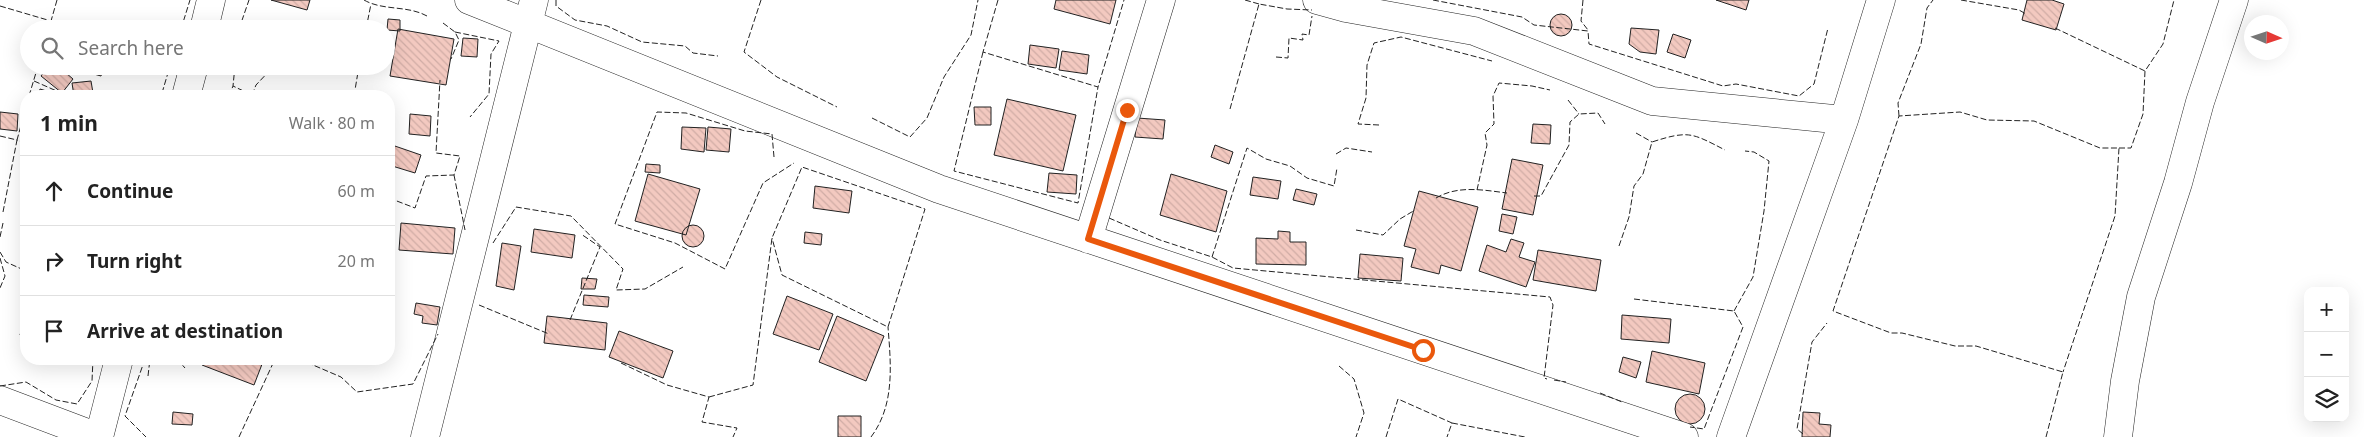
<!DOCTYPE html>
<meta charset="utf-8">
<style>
:root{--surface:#fff;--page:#f6f6f6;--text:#222;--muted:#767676;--line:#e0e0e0}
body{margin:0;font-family:"Noto Sans",sans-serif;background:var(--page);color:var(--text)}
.controls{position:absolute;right:15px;bottom:15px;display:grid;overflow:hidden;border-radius:10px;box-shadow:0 5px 20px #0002}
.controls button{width:45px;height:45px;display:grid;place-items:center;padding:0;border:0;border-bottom:1px solid var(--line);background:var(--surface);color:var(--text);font:25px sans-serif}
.compass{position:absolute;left:2244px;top:15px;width:45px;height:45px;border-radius:50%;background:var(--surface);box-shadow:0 5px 20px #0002;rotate:93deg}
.stop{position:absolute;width:15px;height:15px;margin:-11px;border:4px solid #ea580c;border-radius:50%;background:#fff}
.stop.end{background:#ea580c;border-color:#fff;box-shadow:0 1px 5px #0008}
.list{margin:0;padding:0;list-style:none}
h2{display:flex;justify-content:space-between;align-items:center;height:65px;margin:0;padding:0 20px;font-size:21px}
h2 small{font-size:16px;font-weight:400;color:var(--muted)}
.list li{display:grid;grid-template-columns:32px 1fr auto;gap:15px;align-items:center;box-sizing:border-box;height:70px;padding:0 20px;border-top:1px solid var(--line)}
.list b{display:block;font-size:19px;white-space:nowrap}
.list em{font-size:16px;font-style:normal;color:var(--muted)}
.icon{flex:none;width:28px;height:28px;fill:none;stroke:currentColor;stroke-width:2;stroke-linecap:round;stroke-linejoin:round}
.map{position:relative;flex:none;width:2364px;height:437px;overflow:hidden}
.search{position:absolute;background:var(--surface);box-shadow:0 5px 20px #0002;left:20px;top:20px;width:375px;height:55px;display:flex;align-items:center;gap:12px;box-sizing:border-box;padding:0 18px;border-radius:28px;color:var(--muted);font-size:19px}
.panel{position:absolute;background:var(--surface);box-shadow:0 5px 20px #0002;left:20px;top:90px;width:375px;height:275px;border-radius:20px}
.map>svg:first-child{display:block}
</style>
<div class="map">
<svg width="2364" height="437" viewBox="0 0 2364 437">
<defs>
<pattern id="building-back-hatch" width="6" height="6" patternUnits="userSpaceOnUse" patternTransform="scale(1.25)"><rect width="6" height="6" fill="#f3c9c0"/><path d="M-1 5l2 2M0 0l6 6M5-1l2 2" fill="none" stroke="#d0aca5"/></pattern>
</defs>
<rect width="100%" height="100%" fill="#fff"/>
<path fill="url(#building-back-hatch)" stroke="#222" d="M271,0h39l-3,10z
M1056,0h60l-6,24 -56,-15z
M1716,0h33l-3,10z
M2027,0h25l12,4 -8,26 -34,-10z
M1550 25a11 11 0 1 1 22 0a11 11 0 1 1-22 0Z
M388,19l12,1v11l-13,-1z
M1631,28l28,2 -3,24 -16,-2 -11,-8z
M398,29l56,10 -8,46 -56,-9z
M1673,34l18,6 -6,18 -18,-6z
M463,38l15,1 -1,18 -16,-1z
M1030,45l29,4 -3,19 -28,-4z
M1062,51l27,4 -2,19 -28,-4z
M49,66h9l15,13 -11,14 -21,-17z
M65,66h39l-3,10z
M91,81l2,12 -19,3 -2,-13z
M40,89l23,7h-25z
M1007,99l69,16 -13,56 -69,-16z
M974,107h17v18h-16z
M0,112l18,2 -1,17 -17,-2z
M410,114l21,2 -1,20 -21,-2z
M1137,118l28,2 -2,19 -28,-2z
M1533,124l18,1 -1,19 -19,-1z
M682,127l24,1 -2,24 -23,-3z
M708,127l23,2 -2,23 -23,-2z
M389,144l32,11 -6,18 -26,-8z
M1215,145l18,7 -4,12 -18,-7z
M1512,159l31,6 -10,50 -31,-6z
M646,164l14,1v8l-15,-1z
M1049,173l28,2 -1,19 -29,-2z
M648,174l52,15 -14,46 -51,-14z
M1171,174l56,17 -11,41 -56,-17z
M1253,177l28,4 -3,18 -28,-4z
M815,186l37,5 -3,22 -36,-5z
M1296,189l21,5 -3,11 -21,-5z
M1419,191l59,16 -17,64 -20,-6 -2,9 -28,-7 5,-18 -12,-3z
M1502,214l15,3 -4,17 -14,-3z
M401,223l54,5 -2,26 -54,-4z
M682 236a11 11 0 1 1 22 0a11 11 0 1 1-22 0Z
M534,229l41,6 -3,23 -41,-6z
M1278,231l12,1v10h16v23l-50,-1v-26l22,1z
M805,232l17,2 -1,11 -17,-2z
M1511,239l13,4 -5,14 16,5 -9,25 -47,-16 8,-26 19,7z
M502,243l19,3 -7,44 -18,-4z
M1538,250l63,10 -5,31 -63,-11z
M1360,254l43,4 -2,23 -43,-3z
M582,278l15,1 -2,10h-14z
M584,295l25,2 -1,10 -25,-2z
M787,296l46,18 -14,36 -46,-16z
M416,303l24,4 -3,18 -15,-2 1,-7 -9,-2z
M26,315v22l-6,-2z
M1622,315l49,4 -2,24 -48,-4z
M547,316l60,7 -2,27 -61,-7z
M837,316l47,20 -18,45 -47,-19z
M619,331l54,20 -10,27 -54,-21z
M1652,351l53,12 -6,31 -53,-12z
M1623,357l18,5 -5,16 -17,-6z
M205,359h59l-10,26 -52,-20z
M1675 409a15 15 0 1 1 30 0a15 15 0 1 1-30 0Z
M173,412l20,2 -1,11 -20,-1z
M1803,412l17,1 -1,11 12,1 -1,12h-28z
M838,416h23v21h-23z"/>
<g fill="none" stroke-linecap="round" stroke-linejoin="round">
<defs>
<path id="minor" d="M469,0l470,189 745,248
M1317,0l29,8 128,23 178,70 192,19
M204,29l7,-29
M186,96l8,-30
M1088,239l73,-239
M0,400l98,37
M99,437l20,-78
M425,437l109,-437
M1731,437l113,-317 37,-120
M2118,437l7,-56 16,-84 37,-114 22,-81 34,-102"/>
</defs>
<use href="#minor" stroke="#222" stroke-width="29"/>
<use href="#minor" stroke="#fff" stroke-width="28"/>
<path stroke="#222" stroke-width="1" stroke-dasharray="6 2.5" stroke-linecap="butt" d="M57,0l-6,21 23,8
M364,0c19,11 43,5 63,16
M556,0v6l19,14 32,6 35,16 43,4 8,7 25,3
M761,0l-17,52 33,25 60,30
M998,0l-15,52 115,35 26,-87
M1245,0l14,4
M1433,0l89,17 12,8 54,6 1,13 134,42 13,-2 63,12 15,-12 14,-56
M1583,0l-2,21 7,9
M1961,0l58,10 7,4
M0,6l51,15 -3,8
M443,23l12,9 4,8 -8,19
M2055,28l90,43
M181,29l9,-29
M239,29l10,-29
M366,29l5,-25
M455,32l44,9 -8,13 -2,40 -19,23
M983,52l-29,119 124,32 20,-116
M1276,57l12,1 1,-20 14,2 -1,-6 7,1 3,-19
M235,66l-2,20 21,10
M34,81l34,15
M162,93l8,-27
M252,95l4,-10 18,-19
M29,96l9,-30
M229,96l4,-10
M354,96l5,-30
M1568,100l11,14
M1230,109l29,-105 28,5 25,1
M1899,116l-1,-13 23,-59 6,-36 6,-8
M872,118l38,19 17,-19 17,-41 27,-42 7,-35
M1379,125l-21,-1 8,-26 1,-33 7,-22 27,-6 91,24
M1636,133l16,9
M0,136l17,4 9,-33
M2119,148h12l12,-34 2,-43 18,-27 11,-44
M1336,154l10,-6 26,4
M774,157l-2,-23 -27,-3 -59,-18 -29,-1 -42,112 60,19 50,26 38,-86 31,-20
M454,175l11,55
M1477,190l10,-45 -2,-12 9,-9 -1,-28 6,-13 33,3 18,4
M1534,196h7l28,-51 1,-23 9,-8 19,-1 7,11
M389,198l26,10 11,-32 28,-1 6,-19 -24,-3 4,-73
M1436,198c22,-13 47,-8 71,-5
M3,212l14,-72 9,4
M1109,218l51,22 52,17 21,11 317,29 3,8 -9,73 3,1
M1356,230l27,5 17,-16 15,-9
M0,237l3,-14
M493,243l23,-36 55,9 52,53 -7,21 29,-1 38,-22
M1619,246l10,-29 5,-31 9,-12 9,-32c37,-12 40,-9 73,8
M0,252l6,10 20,9
M1212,257l35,-109 19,11 24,7 17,12 27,8 3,-18
M0,258l5,18 -5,12
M1634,299l100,12 9,16 -39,102 -14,-2
M479,305l70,29
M1734,311l19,-34 11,-66 5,-50 -15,-9 -9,-1
M570,320l30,-73 -19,-13
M145,359l-20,57 21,21
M177,359l8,9
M299,359l42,18 16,15 56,-8 25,-50
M621,363l46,22 42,12 -7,25 35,6 -4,9
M1339,366l15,13 10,34 -8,24
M148,376l2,-17
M1554,380l12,2
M0,386l26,-4 30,18 21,4 15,-23 1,-22
M1600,393l22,9
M709,397l44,-12 19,-147 30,-71 123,42 -37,118 -106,-52 -10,-37
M1452,423l73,14
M1803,434l-6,-5 15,-87 15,-19
M239,437l36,-78
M871,437c24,-32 20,-72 17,-110
M1386,437l12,-38 54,24 -5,14
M2046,437l17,-65 -87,-26h-21l-53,-13h-11l-58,-22 66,-195 61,-4 27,8 47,1 66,27h19l-4,68 -52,156"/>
</g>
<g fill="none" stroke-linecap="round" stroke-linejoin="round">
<path stroke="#ea580c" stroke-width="6" d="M1127,110l-39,129 335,111"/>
</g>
</svg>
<div class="controls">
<button>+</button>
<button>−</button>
<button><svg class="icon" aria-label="layers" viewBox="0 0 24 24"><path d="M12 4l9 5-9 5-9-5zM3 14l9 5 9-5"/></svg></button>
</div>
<svg class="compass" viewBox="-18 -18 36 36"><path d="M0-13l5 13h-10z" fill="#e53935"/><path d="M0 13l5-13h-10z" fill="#767676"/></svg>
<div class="stop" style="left:1423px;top:350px"></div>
<div class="stop end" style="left:1127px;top:110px"></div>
<div class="search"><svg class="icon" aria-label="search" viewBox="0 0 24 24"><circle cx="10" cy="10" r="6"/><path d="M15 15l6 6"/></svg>Search here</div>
<section class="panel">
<h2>1 min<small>Walk · 80 m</small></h2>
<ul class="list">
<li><svg class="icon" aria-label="ahead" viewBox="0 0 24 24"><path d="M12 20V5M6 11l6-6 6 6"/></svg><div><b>Continue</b></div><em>60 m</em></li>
<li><svg class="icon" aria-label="right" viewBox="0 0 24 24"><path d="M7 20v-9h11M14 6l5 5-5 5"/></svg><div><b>Turn right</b></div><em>20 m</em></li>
<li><svg class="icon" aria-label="arrive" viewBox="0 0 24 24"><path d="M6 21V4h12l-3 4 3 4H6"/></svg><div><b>Arrive at destination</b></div></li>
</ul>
</section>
</div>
